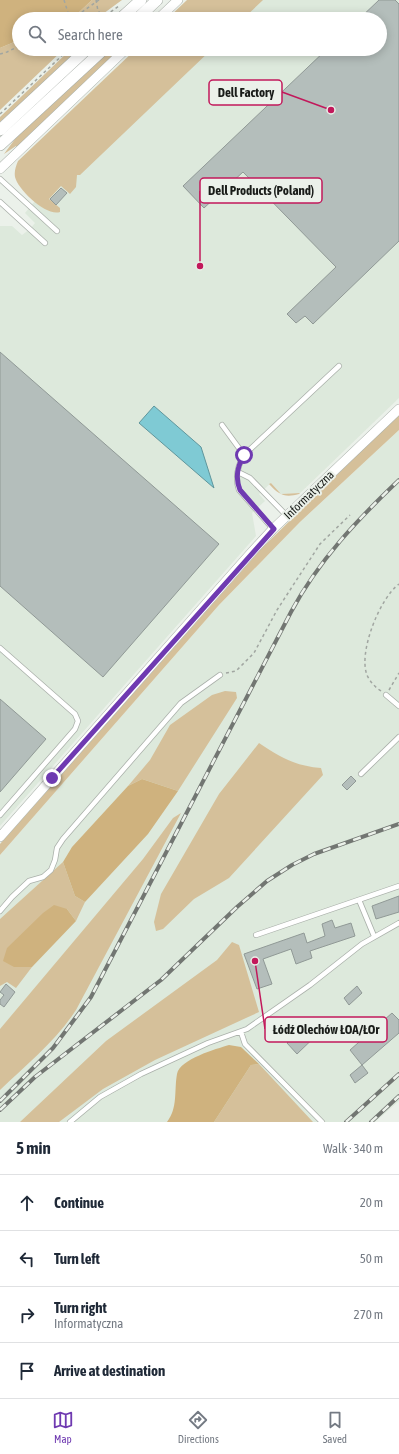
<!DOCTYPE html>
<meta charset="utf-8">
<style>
:root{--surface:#fff;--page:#f2f2f3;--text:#1f2937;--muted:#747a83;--line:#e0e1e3;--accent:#6f3ab1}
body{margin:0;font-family:"Asap Condensed",sans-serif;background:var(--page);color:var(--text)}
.stop{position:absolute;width:12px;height:12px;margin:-9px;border:3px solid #6f3ab1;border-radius:50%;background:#fff}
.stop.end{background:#6f3ab1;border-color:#fff;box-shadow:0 1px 4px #0008}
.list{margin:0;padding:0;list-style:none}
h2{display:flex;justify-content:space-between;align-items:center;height:52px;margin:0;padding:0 16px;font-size:17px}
h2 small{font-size:13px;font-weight:400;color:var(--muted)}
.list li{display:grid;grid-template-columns:26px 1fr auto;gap:12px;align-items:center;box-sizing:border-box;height:56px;padding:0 16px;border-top:1px solid var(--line)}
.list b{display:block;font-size:15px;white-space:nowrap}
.list p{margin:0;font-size:13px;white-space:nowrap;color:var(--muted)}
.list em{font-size:13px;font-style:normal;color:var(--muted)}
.icon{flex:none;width:22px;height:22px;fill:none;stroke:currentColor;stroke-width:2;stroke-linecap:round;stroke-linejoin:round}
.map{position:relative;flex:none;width:399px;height:1122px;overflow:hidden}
.search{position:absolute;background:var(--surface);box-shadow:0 2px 10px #0003;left:12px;right:12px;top:12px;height:44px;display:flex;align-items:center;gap:10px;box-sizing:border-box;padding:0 14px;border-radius:22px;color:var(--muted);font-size:15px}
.sheet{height:276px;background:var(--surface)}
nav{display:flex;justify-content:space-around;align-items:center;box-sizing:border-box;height:56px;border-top:1px solid var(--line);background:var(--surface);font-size:11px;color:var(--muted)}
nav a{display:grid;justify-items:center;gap:2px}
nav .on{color:var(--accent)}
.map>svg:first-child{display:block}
</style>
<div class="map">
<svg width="399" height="1122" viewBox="0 0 399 1122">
<rect width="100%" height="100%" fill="#ebf1ea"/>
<path fill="#dde9dc" d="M212,0h187v398l-99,95 -19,1 -10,-11 -12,11 6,7 -13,12 4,23 -256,290v-600h12l10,9 8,-6 5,-6 -10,-10 135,-164h220v-30h-188z
M399,430v671l-24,21h-375v-267l219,-250 81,-83z"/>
<path fill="#d5c09a" d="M92,0h30l-26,19h-30l11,-5z
M187,0h76l-20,19h-76z
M19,40v9h45l-64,61v-62z
M71,49h9l-80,73v-5z
M112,49h8l-103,98 -1,-1 -12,8 14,-19z
M136,49h76l-132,126h-3l-1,12 -6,7 -9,-8 -12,13 11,9v4c-13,5 -42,-22 -45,-35 -1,-6 1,-11 3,-16z
M399,398l-100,96c-14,4 -20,1 -30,-10l2,-1 10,11 19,-1z
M399,414v16l-99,92 -81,83 -219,250v-11l261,-295z
M225,691l11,1 1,6 -59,93 -36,-12 -14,7 22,-26 20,-35 42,-30z
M259,743c21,14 36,23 62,25l2,7 -94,103 -35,21 -31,30 -7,2 -2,-9 7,-28 58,-100z
M181,813l-105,197c-20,31 -49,54 -76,80v-61l143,-170 30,-41z
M63,862l12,34 10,6 -9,19 -9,-12 -53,58h18l-16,21 -9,-6 -7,4v-67z
M232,942l7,3 20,67 -104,48 -52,29 -44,33h-39l86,-81 111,-81z
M259,1064l54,58h-99l37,-57z"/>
<path fill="#cfb27e" d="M0,0h92l-15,14 -11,5h-47v21l-19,8z
M142,779l36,12 -30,43 -63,68 -10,-6 -12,-34 9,-15 56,-61z
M54,905l13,4 9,12 -44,46h-18l-11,-6 4,-13 36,-35z
M229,1045l12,2 18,17 -8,1 -37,57h-47c11,-14 7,-31 10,-48 3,-15 39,-25 52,-29z"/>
<path fill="#7fcad4" stroke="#60969c" d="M154,406l47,41 13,41 -75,-65z"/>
<path fill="#b4bebb" stroke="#909996" d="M379,0h16l4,4v237l-86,83 -8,-8 -9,7 -9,-9 49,-47 -93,-95 -39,36 -21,-22 144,-137h53v-30h-21z
M61,188l6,5 -11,12 -6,-6z
M0,352l219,192 -116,133 -103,-91z
M0,699l46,40 -46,53z
M351,776l5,5 -9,9 -5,-5z
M399,896v16l-23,7 -4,-13z
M332,920l3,8 16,-5 4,13 -45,15 2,7 -16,6 -5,-15 -28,10 9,25 -15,5 -13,-35 60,-21 3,10 18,-7 -3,-12z
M6,984l9,8 -11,15 -4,-3v-4l4,-5 -4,-3z
M357,986l5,7 -13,12 -5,-7z
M392,1013l7,7v13l-37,32 -12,-15z
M314,1017l10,11 -27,26 -10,-11z
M362,1065l6,8 -13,10 -5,-8z"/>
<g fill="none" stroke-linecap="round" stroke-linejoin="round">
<defs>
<path id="service" d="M0,179l57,52
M0,202l45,41
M222,425l22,30
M238,472l12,6 37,38
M273,529l-34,-39c-4,-12 -1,-25 5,-35l95,-89
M0,648l75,66 3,7 -3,8 -75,86
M386,695l13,11
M361,774l38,-37
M359,900l15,36
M0,911l12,-14 17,-16 14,-4 8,-7 4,-10 2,-12 6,-9 118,-136 39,-28
M256,935l143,-49
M241,1032l4,12 77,78
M70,1122l30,-25 41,-23 67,-31 39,-14 63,-44 52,-41 37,-21"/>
<path id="minor" d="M158,19l20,-19
M0,169l126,-120
M0,837l250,-283 23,-25 126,-120"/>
<path id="tertiary" d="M120,19l21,-19
M137,19l20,-19
M0,130l87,-81
M0,145l104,-96"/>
</defs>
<use href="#service" stroke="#aab0aa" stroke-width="6"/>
<use href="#minor" stroke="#aab0aa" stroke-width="10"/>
<use href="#tertiary" stroke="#aab0aa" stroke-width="12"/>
<path stroke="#a1a6a1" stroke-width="1.5" stroke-dasharray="3 3" stroke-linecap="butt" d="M64,0l6,19
M96,0l2,11 4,4
M72,19l27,-19
M101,19l18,-13
M0,54l7,-2 12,-6
M0,114l69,-65
M226,673l10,-2 18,-18 23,-43 43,-66 30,-29
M389,690l10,-17
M381,691c-6,-4 -11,-9 -14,-16 -9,-23 13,-77 32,-91"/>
<use href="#service" stroke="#fff" stroke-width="4.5"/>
<use href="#minor" stroke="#fff" stroke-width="9"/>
<use href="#tertiary" stroke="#fff" stroke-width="11"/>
<defs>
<path id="rail" d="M0,1101l53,-53 38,-51 200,-385c28,-52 66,-92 108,-132
M0,1110l35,-33 126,-97 76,-73 30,-26 25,-16 22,-11 85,-30
M346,1122l53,-48
M371,1122l28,-26"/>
</defs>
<use href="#rail" stroke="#727672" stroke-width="4"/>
<use href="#rail" stroke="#ebf1ea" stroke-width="2.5" stroke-dasharray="8" stroke-linecap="butt"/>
</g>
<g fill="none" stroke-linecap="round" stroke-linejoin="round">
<path stroke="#6f3ab1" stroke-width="5" d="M52,778l222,-249 -34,-39c-5,-12 -2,-25 4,-35"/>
</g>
<g text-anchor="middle" stroke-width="4" stroke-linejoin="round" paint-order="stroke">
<g font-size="12" fill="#191c19" stroke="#ebf1ea">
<text transform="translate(309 495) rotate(-44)" y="4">Informatyczna</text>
</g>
</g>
<path fill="none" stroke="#c2185b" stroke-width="1.5" d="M331 110L282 92M200 266L200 191M255 961L265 1029"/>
<g fill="#c2185b" stroke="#ebf1ea" stroke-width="1.5">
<circle cx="331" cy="110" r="4"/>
<circle cx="200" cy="266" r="4"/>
<circle cx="255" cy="961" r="4"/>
</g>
<g fill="#ebf1ea" stroke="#c2185b" stroke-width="1.5">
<rect x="209" y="80" width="73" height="25" rx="4"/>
<rect x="200" y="178" width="122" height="25" rx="4"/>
<rect x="265" y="1017" width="122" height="25" rx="4"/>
</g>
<g font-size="13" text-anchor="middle" font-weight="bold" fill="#191c19">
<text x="246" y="97">Dell Factory</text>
<text x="261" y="195">Dell Products (Poland)</text>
<text x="326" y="1034">Łódź Olechów ŁOA/ŁOr</text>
</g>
</svg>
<div class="stop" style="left:244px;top:455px"></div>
<div class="stop end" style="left:52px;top:778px"></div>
<div class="search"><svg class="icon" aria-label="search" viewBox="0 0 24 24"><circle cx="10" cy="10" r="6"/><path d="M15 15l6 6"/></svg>Search here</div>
</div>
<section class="sheet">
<h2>5 min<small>Walk · 340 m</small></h2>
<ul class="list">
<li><svg class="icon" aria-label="ahead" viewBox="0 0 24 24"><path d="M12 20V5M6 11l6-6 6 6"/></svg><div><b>Continue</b></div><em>20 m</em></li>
<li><svg class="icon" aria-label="left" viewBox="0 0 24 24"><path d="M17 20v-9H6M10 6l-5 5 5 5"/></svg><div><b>Turn left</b></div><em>50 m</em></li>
<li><svg class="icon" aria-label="right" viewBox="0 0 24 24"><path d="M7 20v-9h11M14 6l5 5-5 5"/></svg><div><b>Turn right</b><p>Informatyczna</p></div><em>270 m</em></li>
<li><svg class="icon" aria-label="arrive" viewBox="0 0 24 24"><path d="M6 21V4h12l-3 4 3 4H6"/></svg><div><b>Arrive at destination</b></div></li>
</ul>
</section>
<nav>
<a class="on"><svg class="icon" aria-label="map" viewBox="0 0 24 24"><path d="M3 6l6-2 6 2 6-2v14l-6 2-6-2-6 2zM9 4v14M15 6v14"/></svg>Map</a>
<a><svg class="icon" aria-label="directions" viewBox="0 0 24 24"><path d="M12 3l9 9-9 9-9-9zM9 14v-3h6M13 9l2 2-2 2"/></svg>Directions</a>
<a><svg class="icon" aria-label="saved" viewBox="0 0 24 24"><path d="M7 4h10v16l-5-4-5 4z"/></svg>Saved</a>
</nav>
